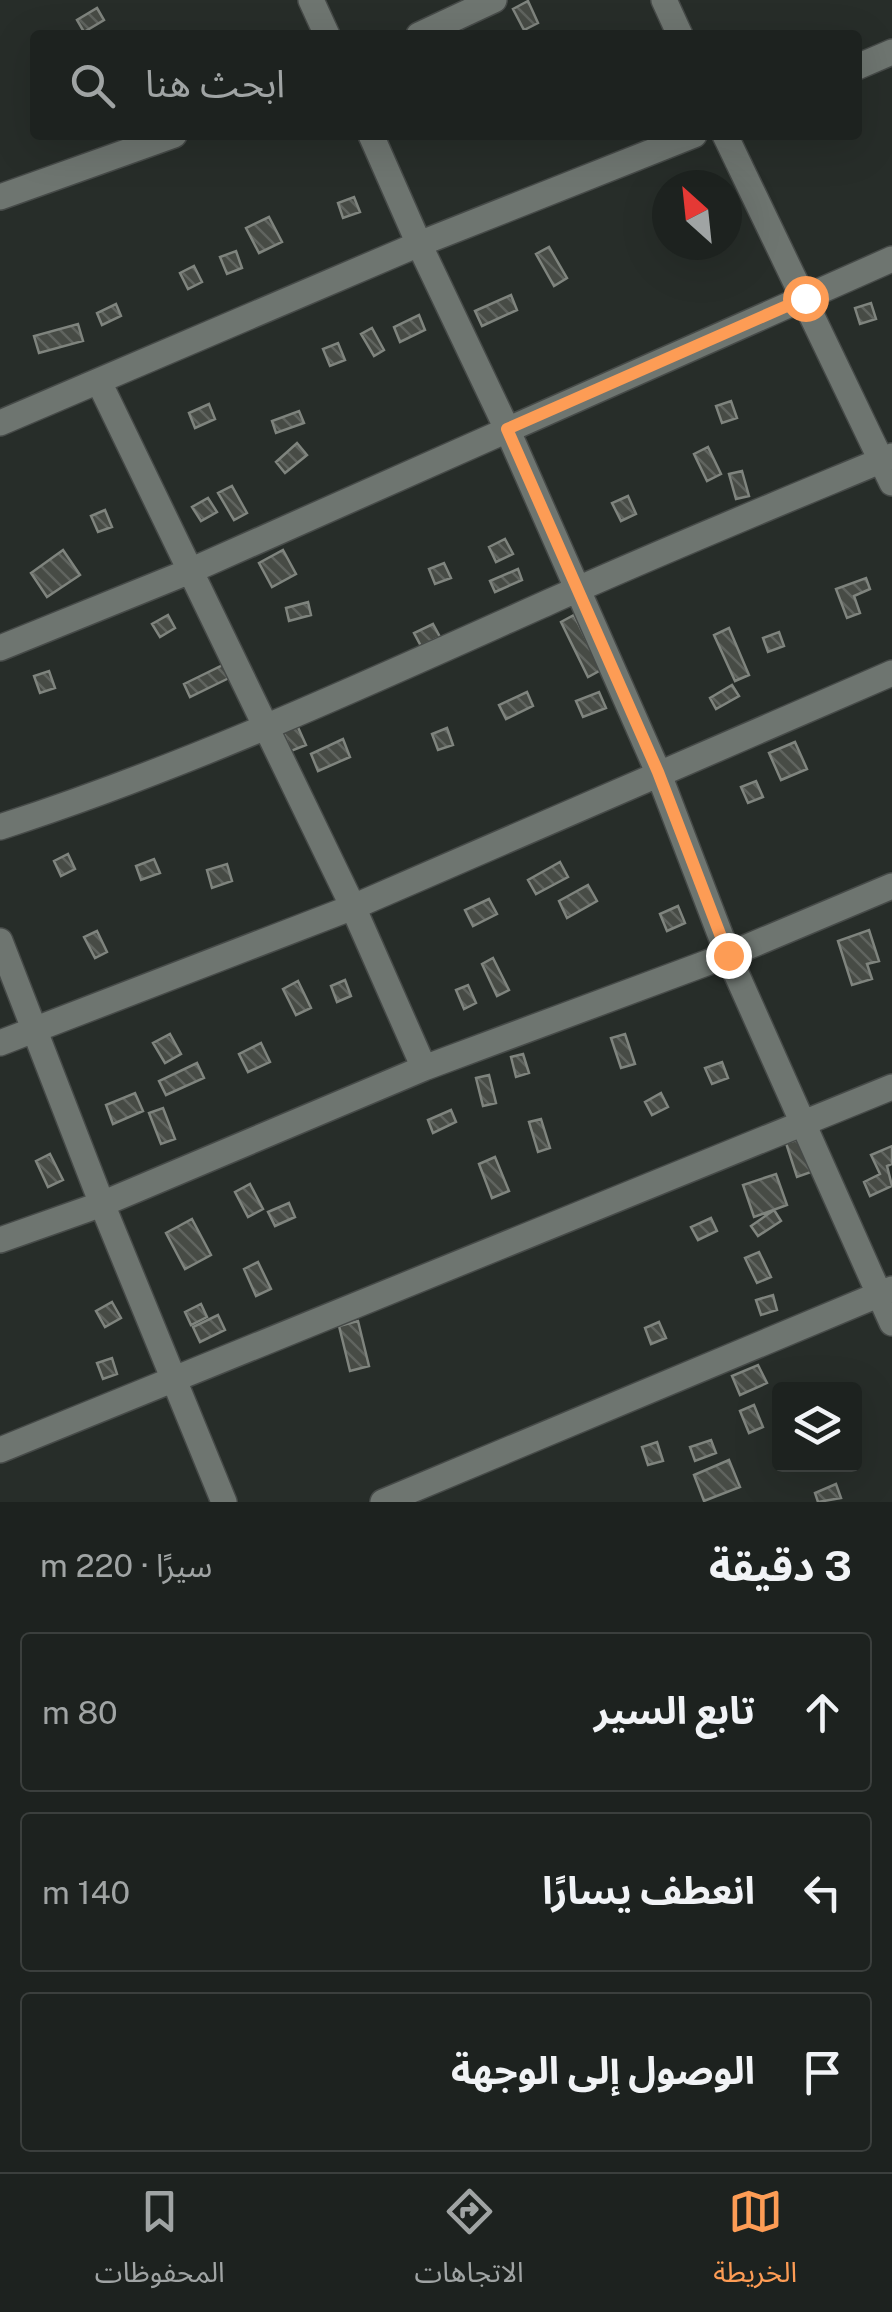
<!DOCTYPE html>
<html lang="ar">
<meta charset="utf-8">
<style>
:root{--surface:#1d221f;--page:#252a28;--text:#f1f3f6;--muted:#a0a4a4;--line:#3b3f3d;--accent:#fd9c55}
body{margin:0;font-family:"Public Sans","Noto Sans Arabic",sans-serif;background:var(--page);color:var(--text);direction:rtl}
.controls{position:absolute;right:30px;bottom:30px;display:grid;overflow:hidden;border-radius:10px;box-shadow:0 10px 40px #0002}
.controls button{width:90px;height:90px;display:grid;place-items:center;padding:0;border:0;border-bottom:2px solid var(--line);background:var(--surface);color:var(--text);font:50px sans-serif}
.compass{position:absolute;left:652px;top:170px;width:90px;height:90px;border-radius:50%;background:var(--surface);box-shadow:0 10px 40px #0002;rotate:333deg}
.stop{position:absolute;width:30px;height:30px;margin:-22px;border:8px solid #fd9c55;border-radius:50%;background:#fff}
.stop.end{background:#fd9c55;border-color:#fff;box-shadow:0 2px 10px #0008}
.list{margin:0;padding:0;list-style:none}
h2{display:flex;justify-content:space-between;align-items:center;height:130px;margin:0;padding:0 40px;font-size:42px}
h2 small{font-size:32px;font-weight:400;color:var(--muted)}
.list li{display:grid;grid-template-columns:65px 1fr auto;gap:30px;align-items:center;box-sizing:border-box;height:160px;margin:0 20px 20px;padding:0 20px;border:2px solid var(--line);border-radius:10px}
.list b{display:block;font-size:38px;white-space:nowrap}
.list em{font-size:32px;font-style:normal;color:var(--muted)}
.icon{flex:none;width:55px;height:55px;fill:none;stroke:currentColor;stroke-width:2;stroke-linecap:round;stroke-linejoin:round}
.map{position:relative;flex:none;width:892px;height:1502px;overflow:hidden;direction:ltr}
.search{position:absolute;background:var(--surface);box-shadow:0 10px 40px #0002;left:30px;right:30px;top:30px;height:110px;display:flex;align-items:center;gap:25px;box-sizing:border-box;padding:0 35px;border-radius:10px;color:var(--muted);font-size:38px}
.sheet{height:670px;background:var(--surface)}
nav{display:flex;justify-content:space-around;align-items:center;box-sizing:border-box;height:140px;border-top:2px solid var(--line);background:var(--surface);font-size:28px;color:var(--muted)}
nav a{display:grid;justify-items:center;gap:5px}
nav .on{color:var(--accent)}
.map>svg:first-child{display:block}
</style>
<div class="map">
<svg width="892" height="1502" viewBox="0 0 892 1502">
<defs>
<pattern id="building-back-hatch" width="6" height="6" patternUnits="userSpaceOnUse" patternTransform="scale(2.5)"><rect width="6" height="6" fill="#474b45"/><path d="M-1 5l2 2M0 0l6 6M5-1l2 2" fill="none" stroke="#60645f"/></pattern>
</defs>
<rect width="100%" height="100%" fill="#272d29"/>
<path fill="url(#building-back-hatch)" stroke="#7f847e" stroke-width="2.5" d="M528,1l10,22 -14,7 -11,-21z
M97,8l7,12 -20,12 -7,-12z
M354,197l6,15 -17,6 -5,-15z
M269,217l13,25 -23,11 -13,-25z
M549,247l18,31 -13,8 -18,-32z
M236,251l6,17 -15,6 -7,-17z
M194,266l8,16 -14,7 -8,-16z
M511,295l6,15 -35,16 -7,-15z
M871,303l5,16 -16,5 -5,-16z
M116,304l5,12 -19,9 -5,-12z
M419,315l6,15 -25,12 -6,-15z
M78,324l5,17 -44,12 -5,-17z
M372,328l12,22 -10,6 -13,-22z
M338,343l7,17 -15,6 -7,-17z
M731,401l6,17 -15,5 -6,-17z
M209,404l6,15 -20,9 -6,-15z
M299,411l5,12 -28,10 -4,-12z
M297,443l10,12 -22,18 -9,-11z
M708,447l13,27 -14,7 -13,-27z
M742,471l7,25 -13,3 -7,-25z
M232,486l15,27 -13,7 -16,-27z
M628,496l8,18 -15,7 -9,-18z
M208,498l9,14 -16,9 -9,-14z
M105,510l7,17 -14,5 -7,-16z
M505,539l8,15 -17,8 -7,-15z
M63,550l17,25 -33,22 -16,-24z
M283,550l13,24 -24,13 -13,-24z
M444,563l7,15 -16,6 -6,-15z
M518,569l4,11 -27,12 -5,-11z
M866,578l4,11 -16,7 6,17 -13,5 -11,-29z
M308,602l3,13 -22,6 -3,-13z
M168,615l7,13 -15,9 -8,-13z
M574,615l27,55 -13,7 -27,-55z
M433,624l7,13 -19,9 -7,-13z
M729,628l20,47 -14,6 -21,-46z
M779,632l5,14 -16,6 -5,-14z
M223,665l6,13 -39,19 -6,-13z
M49,671l6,17 -15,5 -6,-17z
M732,685l7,11 -23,13 -6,-11z
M527,692l6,14 -27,13 -7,-14z
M599,692l7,16 -23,9 -7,-16z
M297,725l9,20 -15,6 -8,-19z
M447,728l6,17 -15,5 -6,-16z
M343,739l7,18 -32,14 -7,-17z
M795,742l12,27 -26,11 -12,-27z
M756,781l7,16 -15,6 -7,-16z
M68,854l7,15 -14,7 -7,-15z
M154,859l6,14 -19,7 -5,-14z
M560,862l8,15 -32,17 -8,-14z
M227,864l5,17 -20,7 -5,-18z
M588,885l9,16 -30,17 -8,-17z
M489,899l8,15 -24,12 -8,-16z
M678,906l7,17 -18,8 -7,-17z
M869,930l10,31 -12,3 5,15 -20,6 -14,-44z
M97,931l10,21 -12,6 -11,-21z
M493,958l16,32 -12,6 -15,-32z
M345,980l6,16 -14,6 -6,-16z
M298,981l13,27 -15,7 -13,-26z
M468,985l8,18 -12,6 -8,-19z
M170,1034l11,20 -16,9 -12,-20z
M625,1034l10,30 -14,4 -10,-30z
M261,1043l9,19 -22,10 -9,-18z
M523,1054l6,19 -13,4 -5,-20z
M722,1062l6,16 -16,6 -7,-16z
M197,1063l7,15 -38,17 -7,-14z
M489,1075l7,28 -13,3 -7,-28z
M135,1093l8,18 -30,13 -7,-19z
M661,1093l7,14 -16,8 -7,-13z
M163,1108l12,31 -14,5 -12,-31z
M451,1110l5,12 -23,11 -5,-13z
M541,1119l9,29 -12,4 -9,-30z
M804,1138l10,33 -17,6 -11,-34z
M892,1146v18l-5,2 5,20 -22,10 -6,-14 16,-8 -9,-19z
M50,1154l13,26 -15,7 -12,-26z
M495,1157l14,34 -17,7 -13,-34z
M776,1174l11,31 -33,12 -11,-32z
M250,1184l13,25 -15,8 -13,-25z
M289,1203l6,14 -20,9 -7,-14z
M774,1210l7,11 -23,15 -7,-10z
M711,1218l6,13 -19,9 -7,-13z
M192,1219l19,36 -26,14 -19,-36z
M759,1252l12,25 -14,6 -12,-25z
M258,1262l13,27 -15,7 -12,-27z
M773,1295l4,15 -16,5 -5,-15z
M112,1302l9,16 -16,9 -9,-16z
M201,1304l6,13 -16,8 -6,-13z
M218,1315l7,15 -25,12 -7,-15z
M358,1321l11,45 -19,5 -11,-45z
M659,1322l7,16 -15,6 -6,-16z
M112,1358l5,16 -14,5 -6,-16z
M758,1365l9,18 -27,12 -8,-19z
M754,1405l9,22 -14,6 -9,-22z
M711,1440l5,13 -21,8 -5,-14z
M657,1442l6,19 -15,4 -6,-18z
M729,1460l11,27 -36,14 -10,-26z
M836,1484l5,14 -23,4 -3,-9z"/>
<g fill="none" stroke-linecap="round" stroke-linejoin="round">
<defs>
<path id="street" d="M311,0l16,35
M664,0l16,35
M419,35l75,-35
M857,67l35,-15
M371,135l48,109 88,185 151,343 70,183 164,368
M725,135l167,348
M0,197l174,-62
M99,382l254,525 71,161
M0,423l419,-179 275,-109
M0,648l190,-77 702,-312
M0,827c189,-61 368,-144 549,-225 113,-51 228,-98 343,-146
M0,941l102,263 122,298
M0,1043l353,-136 539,-234
M0,1240l102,-36 322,-136 304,-113 164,-69
M0,1450l892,-363
M383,1502l509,-213"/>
</defs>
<use href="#street" stroke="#464a48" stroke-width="28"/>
<use href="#street" stroke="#6e7570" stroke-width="25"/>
</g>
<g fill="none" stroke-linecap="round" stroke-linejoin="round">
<path stroke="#fd9c55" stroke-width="12" d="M728,955l-70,-183 -151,-343 298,-131"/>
</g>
</svg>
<div class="controls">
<button><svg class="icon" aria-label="layers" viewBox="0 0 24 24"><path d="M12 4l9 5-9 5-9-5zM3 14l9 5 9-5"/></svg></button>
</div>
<svg class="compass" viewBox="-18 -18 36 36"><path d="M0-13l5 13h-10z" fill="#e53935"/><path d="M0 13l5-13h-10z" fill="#a0a4a4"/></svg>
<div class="stop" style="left:805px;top:298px"></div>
<div class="stop end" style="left:728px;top:955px"></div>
<div class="search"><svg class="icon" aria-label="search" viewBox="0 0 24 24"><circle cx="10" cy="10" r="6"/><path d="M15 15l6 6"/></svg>ابحث هنا</div>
</div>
<section class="sheet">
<h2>3 دقيقة<small>سيرًا · 220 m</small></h2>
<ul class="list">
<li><svg class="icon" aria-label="ahead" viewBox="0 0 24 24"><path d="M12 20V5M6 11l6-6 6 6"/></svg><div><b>تابع السير</b></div><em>80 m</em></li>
<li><svg class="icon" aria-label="left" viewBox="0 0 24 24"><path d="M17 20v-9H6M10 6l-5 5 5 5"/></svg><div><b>انعطف يسارًا</b></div><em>140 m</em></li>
<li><svg class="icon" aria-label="arrive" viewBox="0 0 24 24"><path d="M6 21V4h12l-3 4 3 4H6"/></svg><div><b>الوصول إلى الوجهة</b></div></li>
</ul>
</section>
<nav>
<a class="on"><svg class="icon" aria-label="map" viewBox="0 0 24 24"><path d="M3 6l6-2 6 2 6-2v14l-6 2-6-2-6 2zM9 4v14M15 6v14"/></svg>الخريطة</a>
<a><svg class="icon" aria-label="directions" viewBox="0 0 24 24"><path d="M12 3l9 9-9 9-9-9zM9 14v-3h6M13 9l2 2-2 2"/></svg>الاتجاهات</a>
<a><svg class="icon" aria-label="saved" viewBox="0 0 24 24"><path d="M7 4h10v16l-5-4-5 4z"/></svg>المحفوظات</a>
</nav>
